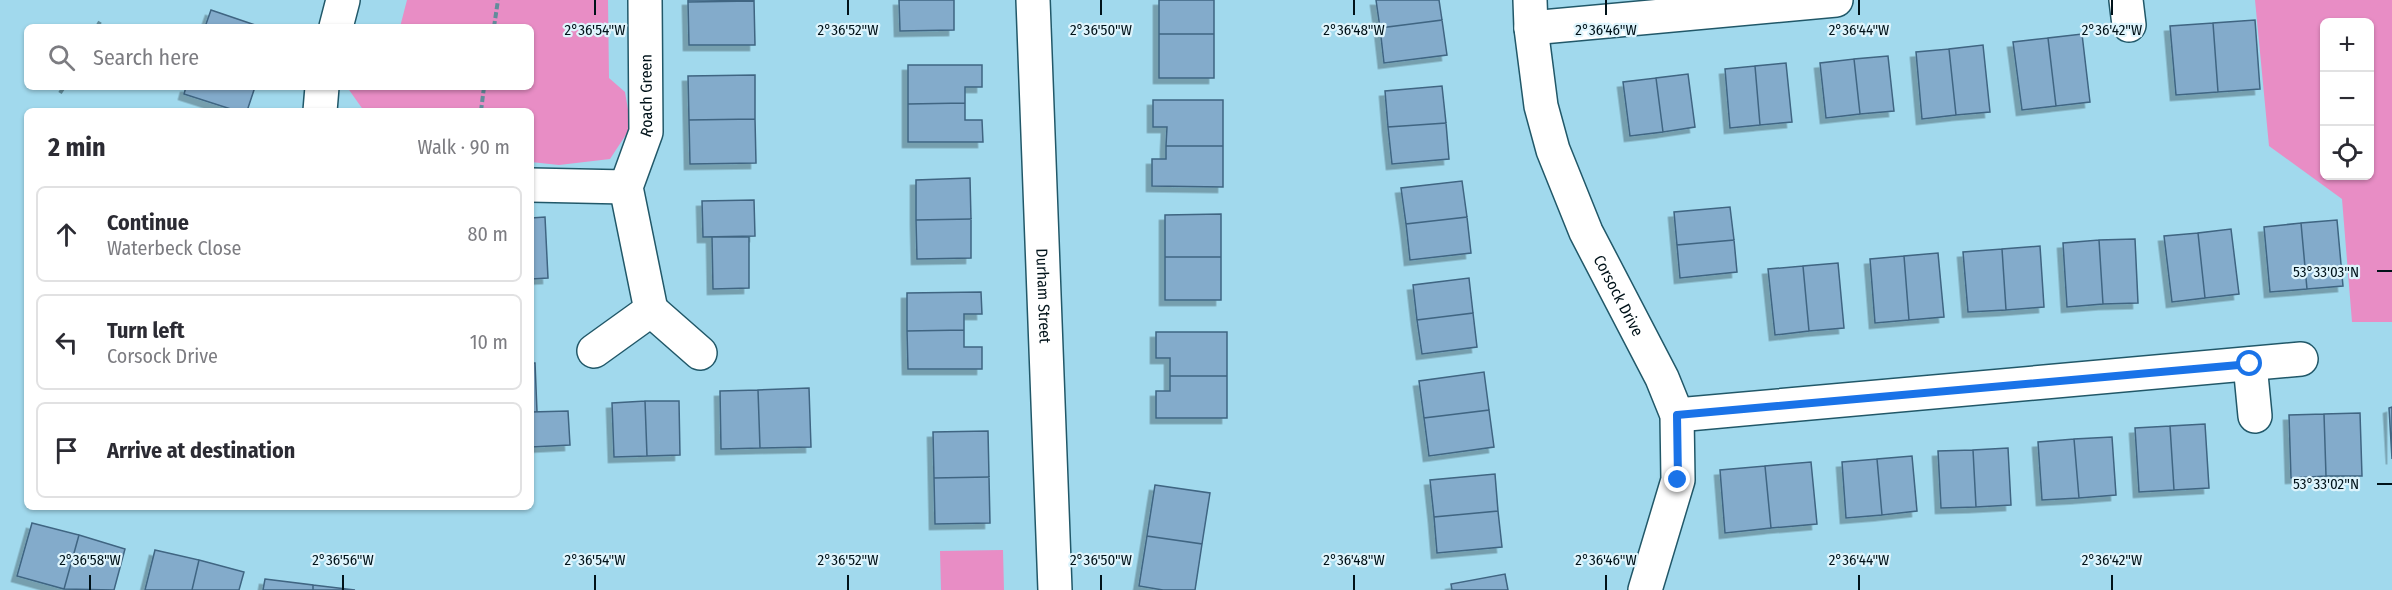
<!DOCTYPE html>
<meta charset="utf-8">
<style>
:root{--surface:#fff;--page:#f7f7f7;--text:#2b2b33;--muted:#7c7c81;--line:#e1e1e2}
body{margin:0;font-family:"Fira Sans Condensed",sans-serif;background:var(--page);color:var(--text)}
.controls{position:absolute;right:18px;top:18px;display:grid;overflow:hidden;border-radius:9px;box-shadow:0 2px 4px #0004}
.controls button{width:54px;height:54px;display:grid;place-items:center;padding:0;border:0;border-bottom:2px solid var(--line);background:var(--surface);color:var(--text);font:30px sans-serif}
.stop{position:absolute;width:18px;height:18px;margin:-14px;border:4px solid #1a73e8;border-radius:50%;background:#fff}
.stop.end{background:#1a73e8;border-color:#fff;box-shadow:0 2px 6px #0008}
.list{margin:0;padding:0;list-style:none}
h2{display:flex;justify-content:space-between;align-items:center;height:78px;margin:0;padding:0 24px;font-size:26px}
h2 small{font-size:20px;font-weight:400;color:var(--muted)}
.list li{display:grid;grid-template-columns:39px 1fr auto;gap:18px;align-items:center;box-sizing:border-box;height:96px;margin:0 12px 12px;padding:0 12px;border:2px solid var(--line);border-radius:9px}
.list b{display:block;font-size:22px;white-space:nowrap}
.list p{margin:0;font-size:20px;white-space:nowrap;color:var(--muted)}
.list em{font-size:20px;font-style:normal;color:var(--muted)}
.icon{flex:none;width:33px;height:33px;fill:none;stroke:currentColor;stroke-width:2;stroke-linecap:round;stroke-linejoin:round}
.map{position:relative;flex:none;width:2392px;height:590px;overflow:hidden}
.search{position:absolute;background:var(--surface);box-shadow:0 2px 4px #0004;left:24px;top:24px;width:510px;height:66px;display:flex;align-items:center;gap:15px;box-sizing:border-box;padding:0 21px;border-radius:9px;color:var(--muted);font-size:22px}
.panel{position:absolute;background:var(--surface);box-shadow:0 2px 4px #0004;left:24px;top:108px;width:510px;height:402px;border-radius:9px}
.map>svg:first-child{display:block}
</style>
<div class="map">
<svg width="2392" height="590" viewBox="0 0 2392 590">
<defs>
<filter id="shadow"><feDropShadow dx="-5.5" dy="5.5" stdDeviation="0" flood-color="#0004"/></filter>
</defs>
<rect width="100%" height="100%" fill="#a1d9ed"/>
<path fill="#e88dc5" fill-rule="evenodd" d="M407,0h201l1,78 16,14 6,35 -21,32 -51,6 -28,-3v-51h-167l-17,-24h184v-60h-131z
M2255,0h137v322h-40l-10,-123 -73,-53zM2370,22v154h-46v-154z
M1003,550l1,40h-63l-1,-39z"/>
<path fill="#83abcb" stroke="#3f6582" stroke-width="1.5" filter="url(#shadow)" d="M688,0h66v1l-66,1z
M899,0h55v30l-54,1z
M1159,0h55v34h-55z
M1376,0h63l3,20 -62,8z
M754,1l1,44h-66l-1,-43z
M211,10l50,17h-56z
M1442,20l5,35 -63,8 -4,-35z
M2255,20l5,69 -42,3 -5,-69z
M2213,23l5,69 -42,3 -6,-69z
M1159,34h55v44h-55z
M2082,34l8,68 -34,4 -8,-68z
M2048,38l8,68 -34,4 -9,-68z
M1983,45l7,67 -34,3 -7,-66z
M1949,49l7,66 -34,4 -6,-67z
M1888,56l6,55 -34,3 -6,-55z
M1854,59l6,55 -34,4 -6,-55z
M1786,63l6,59 -32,3 -5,-59z
M908,65h74v22h-17v16l-57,1z
M1755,66l5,59 -30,3 -5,-59z
M1688,74l7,53 -32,5 -7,-54z
M755,75v44l-66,1 -1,-44z
M1656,78l7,54 -33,4 -7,-54z
M1442,86l4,37 -58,4 -3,-36z
M186,87h69l-8,24h-10l-53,-17z
M1153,100h70v46h-57l1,-19h-14z
M965,103v17h17l1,22h-75v-38z
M755,119l1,44 -66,1 -1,-44z
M1446,123l3,36 -57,5 -4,-37z
M1166,146h57v41l-71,-1v-27h14z
M970,178l1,41 -55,1v-40z
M1462,181l5,36 -61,7 -5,-36z
M754,200l1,36 -52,1 -1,-36z
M1730,207l4,33 -57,5 -3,-33z
M1221,214v43h-56v-42z
M545,217l3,61 -17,1v-61z
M1467,217l4,36 -61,7 -4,-36z
M971,219v39l-54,1 -1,-39z
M2337,220l6,66 -36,3 -6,-66z
M2301,223l6,66 -37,3 -6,-65z
M2231,229l8,65 -34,4 -7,-65z
M2198,233l7,65 -33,4 -8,-66z
M712,237h37v51l-36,1z
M2135,239l3,64 -35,1 -4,-64z
M1734,240l3,32 -57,6 -3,-33z
M2099,240l4,64 -36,3 -4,-64z
M2040,246l4,61 -38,3 -4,-61z
M2002,249l4,61 -38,2 -5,-60z
M1938,253l6,64 -35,3 -5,-64z
M1904,256l5,64 -34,3 -5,-64z
M1165,257h56v43h-56z
M1838,263l6,65 -35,3 -6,-65z
M1803,266l6,65 -34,4 -7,-66z
M1469,278l4,35 -56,7 -4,-35z
M981,292l1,22h-18v16l-57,1v-38z
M1473,313l4,34 -55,7 -5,-34z
M964,330v17h18v22h-74l-1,-38z
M1156,332h71v44h-57v-18h-14z
M531,363h4l2,49h-6z
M1484,372l5,38 -65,8 -5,-37z
M1170,376h57v42h-71v-27h14z
M809,388l2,59 -51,1 -2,-58z
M758,390l2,58 -39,1 -1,-58z
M645,401l2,55 -33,1 -2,-54z
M645,401h34l1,54 -33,1z
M2392,407v52l-3,-51z
M1489,410l5,37 -65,9 -5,-38z
M568,411l2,34 -39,2v-35z
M2360,413l2,63h-36l-2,-62z
M2324,414l2,62 -35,2 -2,-63z
M2205,424l4,64 -35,2 -4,-64z
M2170,426l4,64 -35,2 -4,-64z
M988,431l1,46 -55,1 -1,-46z
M2112,437l4,58 -37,3 -5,-59z
M2074,439l5,59 -37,2 -4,-58z
M2008,448l3,57 -35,2 -3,-57z
M1973,450l3,57 -35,1 -3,-57z
M1912,456l5,55 -35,4 -5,-56z
M1877,459l5,56 -36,3 -4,-56z
M1811,462l6,62 -46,4 -6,-62z
M1765,466l6,62 -46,5 -5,-63z
M1495,474l3,37 -64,6 -4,-37z
M989,477l1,46 -55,1 -1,-46z
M1155,485l55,8 -8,51 -55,-8z
M1498,511l4,36 -65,6 -3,-36z
M32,523l47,12 -15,54 -47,-13z
M79,535l46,14 -11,41 -50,-1z
M1147,536l55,8 -7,46h-32l-24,-4z
M155,550l44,10 -7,30h-47z
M199,560l45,12 -5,18h-47z
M1505,574l3,16h-56l-1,-6z
M265,579l48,6v5h-50z
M313,585l42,5h-42z"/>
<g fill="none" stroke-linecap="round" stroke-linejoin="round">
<defs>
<g id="minor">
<path id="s1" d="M1033,0l22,590"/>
<path id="s2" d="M1530,0l1,28 10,78 12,44 33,82 76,146 15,37 1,65 -33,110"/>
<path d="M2126,0l3,25"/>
<path d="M336,27l7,-27"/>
<path d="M1531,28l305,-28"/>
<path d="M320,111l2,-24"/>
<path d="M531,185l95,2"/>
<path d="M651,310l49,43"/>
<path id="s3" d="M594,351l57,-41 -25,-123 20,-55 -1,-132"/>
<path d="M2250,364l5,52"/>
<path d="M1677,415l624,-56"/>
</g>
</defs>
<use href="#minor" stroke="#215869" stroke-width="36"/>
<path stroke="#628c9b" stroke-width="4" stroke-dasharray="6 3" stroke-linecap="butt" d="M97,27l4,-7
M494,27l4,-27
M60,93l4,-6
M481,111l3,-24"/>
<use href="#minor" stroke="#fff" stroke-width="33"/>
</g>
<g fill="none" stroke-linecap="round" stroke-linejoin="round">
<path stroke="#1a73e8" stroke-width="8" d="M1678,480l-1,-65 573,-51"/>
</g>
<path fill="none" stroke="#001219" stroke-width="2" d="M595,0v15M848,0v15M1101,0v15M1354,0v15M1606,0v15M1859,0v15M2112,0v15M2377,271h15M2377,484h15M90,575v15M343,575v15M595,575v15M848,575v15M1101,575v15M1354,575v15M1606,575v15M1859,575v15M2112,575v15"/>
<g text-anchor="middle" stroke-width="4.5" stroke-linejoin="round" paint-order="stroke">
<g font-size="16" fill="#001219" stroke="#def4fc">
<text dy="6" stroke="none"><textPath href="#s3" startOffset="291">Roach Green</textPath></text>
<text dy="6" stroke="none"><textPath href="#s1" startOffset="296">Durham Street</textPath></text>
<text dy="6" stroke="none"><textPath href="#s2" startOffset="312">Corsock Drive</textPath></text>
</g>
</g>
<g font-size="15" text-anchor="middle" fill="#001219" stroke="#def4fc" stroke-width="4.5" stroke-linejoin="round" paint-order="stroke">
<text x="595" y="35">2°36'54"W</text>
<text x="848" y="35">2°36'52"W</text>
<text x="1101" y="35">2°36'50"W</text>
<text x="1354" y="35">2°36'48"W</text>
<text x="1606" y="35">2°36'46"W</text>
<text x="1859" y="35">2°36'44"W</text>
<text x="2112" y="35">2°36'42"W</text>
<text x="2326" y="277">53°33'03"N</text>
<text x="2326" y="489">53°33'02"N</text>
<text x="90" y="565">2°36'58"W</text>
<text x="343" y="565">2°36'56"W</text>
<text x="595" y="565">2°36'54"W</text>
<text x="848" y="565">2°36'52"W</text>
<text x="1101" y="565">2°36'50"W</text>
<text x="1354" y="565">2°36'48"W</text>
<text x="1606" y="565">2°36'46"W</text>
<text x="1859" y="565">2°36'44"W</text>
<text x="2112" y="565">2°36'42"W</text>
</g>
</svg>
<div class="controls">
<button>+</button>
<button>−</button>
<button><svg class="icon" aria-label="locate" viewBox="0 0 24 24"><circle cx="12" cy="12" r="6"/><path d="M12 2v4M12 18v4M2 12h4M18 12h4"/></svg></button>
</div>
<div class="stop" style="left:2250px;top:364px"></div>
<div class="stop end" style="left:1678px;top:480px"></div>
<div class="search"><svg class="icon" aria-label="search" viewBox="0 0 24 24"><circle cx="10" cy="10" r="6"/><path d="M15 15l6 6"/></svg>Search here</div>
<section class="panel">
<h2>2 min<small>Walk · 90 m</small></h2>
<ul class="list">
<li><svg class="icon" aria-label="ahead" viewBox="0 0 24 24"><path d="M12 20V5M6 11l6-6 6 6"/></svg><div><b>Continue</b><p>Waterbeck Close</p></div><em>80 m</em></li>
<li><svg class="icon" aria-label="left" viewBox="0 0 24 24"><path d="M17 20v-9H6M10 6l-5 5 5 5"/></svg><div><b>Turn left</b><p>Corsock Drive</p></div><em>10 m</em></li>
<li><svg class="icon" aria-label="arrive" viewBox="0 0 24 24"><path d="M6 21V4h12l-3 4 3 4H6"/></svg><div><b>Arrive at destination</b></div></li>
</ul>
</section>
</div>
